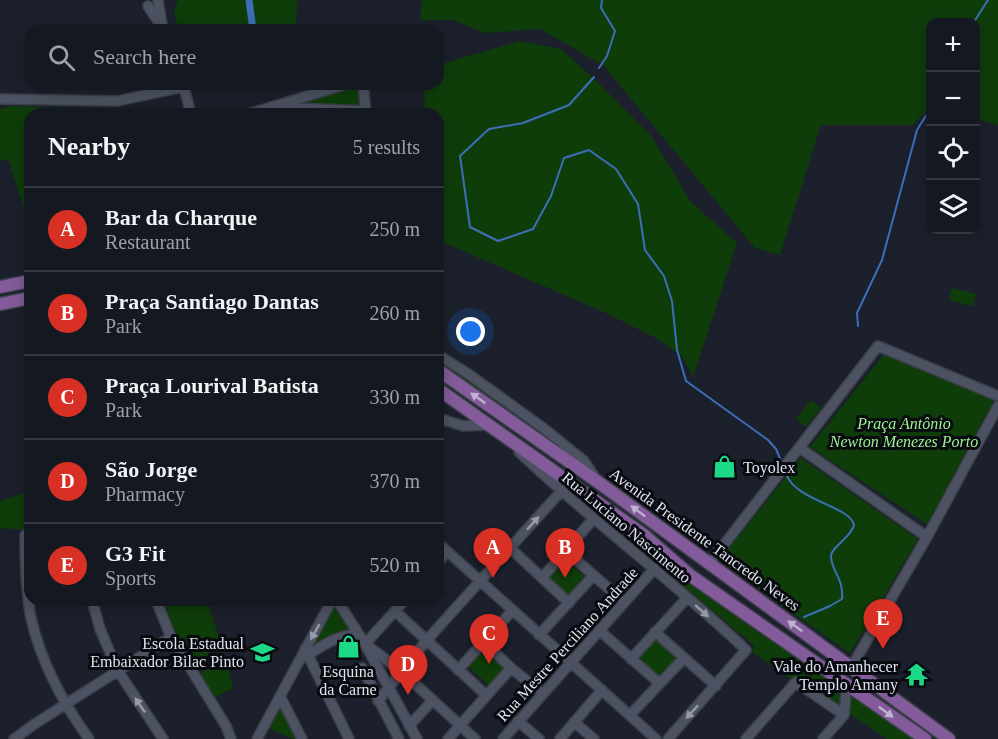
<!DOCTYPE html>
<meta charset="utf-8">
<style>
:root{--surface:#141821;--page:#1d212a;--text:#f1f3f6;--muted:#9da0a5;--line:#33373f;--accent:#d93025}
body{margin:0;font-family:"Times New Roman",serif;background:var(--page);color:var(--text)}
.controls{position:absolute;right:18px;top:18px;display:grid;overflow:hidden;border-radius:12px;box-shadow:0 3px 15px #0003}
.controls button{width:54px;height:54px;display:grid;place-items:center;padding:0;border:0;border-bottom:2px solid var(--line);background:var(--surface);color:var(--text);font:30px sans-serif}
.you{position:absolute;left:471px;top:332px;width:21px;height:21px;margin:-15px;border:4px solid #fff;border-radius:50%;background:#1a73e8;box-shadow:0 0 0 9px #1a73e833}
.badge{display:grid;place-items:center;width:39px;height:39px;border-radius:50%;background:var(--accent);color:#fff;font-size:20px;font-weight:700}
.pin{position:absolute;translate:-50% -50px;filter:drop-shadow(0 2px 3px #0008)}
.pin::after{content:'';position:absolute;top:32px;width:21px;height:18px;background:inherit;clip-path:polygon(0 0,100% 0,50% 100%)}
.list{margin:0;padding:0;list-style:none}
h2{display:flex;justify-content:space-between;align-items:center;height:78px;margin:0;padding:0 24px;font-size:26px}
h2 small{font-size:20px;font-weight:400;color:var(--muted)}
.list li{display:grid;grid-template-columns:39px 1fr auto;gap:18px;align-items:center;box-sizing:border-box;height:84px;padding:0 24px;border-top:2px solid var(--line)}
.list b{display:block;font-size:22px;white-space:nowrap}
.list p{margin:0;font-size:20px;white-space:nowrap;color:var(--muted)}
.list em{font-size:20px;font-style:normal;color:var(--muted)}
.icon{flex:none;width:33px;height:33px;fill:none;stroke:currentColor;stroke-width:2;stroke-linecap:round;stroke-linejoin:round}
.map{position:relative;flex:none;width:998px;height:739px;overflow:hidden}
.search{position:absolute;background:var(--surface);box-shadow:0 3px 15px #0003;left:24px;top:24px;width:420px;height:66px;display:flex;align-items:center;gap:15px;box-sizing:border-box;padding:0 21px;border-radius:18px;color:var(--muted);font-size:22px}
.panel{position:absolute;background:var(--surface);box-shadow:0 3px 15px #0003;left:24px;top:108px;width:420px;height:498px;border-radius:18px}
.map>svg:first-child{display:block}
</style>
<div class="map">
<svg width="998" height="739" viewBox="0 0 998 739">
<rect width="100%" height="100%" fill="#1b202c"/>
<path fill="#0f3d0a" d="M178,0h119l-1,30h-117l-5,-17z
M422,0h576v125l-22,-6v-97h-46v85l-17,18h-92l-41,130 -25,-7 -152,-183 -63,-36 -55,4 -32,-13h-33z
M520,41l41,8 37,34 53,53 39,65 47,42 -44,134 -11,-21 -26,-18 -50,-25 -168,-73v-126h-14l1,-30h13v-19z
M353,84h7l3,23 -66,-1z
M12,106l106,4 1,4h-89v112l-22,-67 -8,2v-52z
M952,288l24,6 -3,12 -24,-6z
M885,353l109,47 -67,124 -117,-77z
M438,357l147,106 -3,3 -144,-103z
M811,400l10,8 -15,19 -10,-8z
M801,458l117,81 -68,114 -131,-92z
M30,491v39l-30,-2v-27z
M609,516l236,171 -2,22 -47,-31 -6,1 -38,-27 2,-6 -2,-2 -141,-120z
M564,559l20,17 -17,21 -21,-18z
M163,600h44l14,45 -28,20 -16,-30z
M335,602l16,28 -37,15z
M654,635l25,22 -21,24 -25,-23z
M487,641l26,23 -22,24 -25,-24z
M225,659l8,29 -18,9 -16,-23z
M849,691l63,47v1h-25l-41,-28z
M281,703l17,36h-5l-25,-11z"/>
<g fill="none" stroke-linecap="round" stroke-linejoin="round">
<path stroke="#3d6eb8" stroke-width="2" d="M974,22l14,-22
M599,68l8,-12 8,-25 -14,-23 1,-8
M594,77l-25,28 -46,18 -34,6 -29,27 10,71 28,14 35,-12 18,-33 13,-38 25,-8 27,19 22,35 7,46 19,26 8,25 5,49 9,31 82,59 8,9 6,14
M858,326l-1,-13 25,-53 35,-130 13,-21
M786,474c10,27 64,32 68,51 -3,13 -23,22 -23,31 0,15 13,22 11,43l-12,7 -26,11"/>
<path stroke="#3d6eb8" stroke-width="7" d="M249,0l4,30"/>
<defs>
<path id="minor" d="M158,1l5,29
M148,6l13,20
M183,84l8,30
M363,84l3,30
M0,99l117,2 67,-14
M248,114l99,-30
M273,114v-7l93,4
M438,355l29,18 75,54 42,34 12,18
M438,418l25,8 26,-1
M800,448l127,89
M519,452c72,69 154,128 227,198l-78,89
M30,532l-5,3c0,28 1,56 6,83 10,44 32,85 58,121
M438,543l218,196
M510,548l59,55
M566,551l58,51
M438,562l9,-10
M709,564l169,-218 120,50
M542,578l52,-60
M92,600l8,29 18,42 45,68
M156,600l15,37 55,89 5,13
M337,600l28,44 52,95
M395,611l91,84
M599,630l60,53
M655,632l61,54
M539,635l54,-59
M484,642l27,26 32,26
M365,644l40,-44
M367,645l34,26 74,68
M305,649l44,90
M306,657c16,-12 32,-22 52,-23
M631,659l56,-61
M852,666l75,-129 71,-131
M362,668l37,71
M458,670l54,-59
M280,696l22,43
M378,701l48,-60 138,-153
M630,715l54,-57
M518,721l21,18
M574,722l20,17
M409,726l24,-26
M14,739l19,-14 138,-88
M257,739l75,-139
M448,739l63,-71
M503,739l152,-171
M560,739l42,-49
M746,739l50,-57 48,33
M823,739l21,-24 3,-32"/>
<path id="major" d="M0,287l30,-6
M0,304l30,-6
M438,370l160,112 351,257
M438,389l206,146 47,41 234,163"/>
</defs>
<use href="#minor" stroke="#3a3e48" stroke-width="12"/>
<use href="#major" stroke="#3a3e48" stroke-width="15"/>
<use href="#minor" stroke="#4c5261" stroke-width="9"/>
<use href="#major" stroke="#835b9a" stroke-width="12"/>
</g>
<defs><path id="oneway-solid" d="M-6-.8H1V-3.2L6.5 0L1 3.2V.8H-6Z" transform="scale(1.5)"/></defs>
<g fill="#bfb4d0">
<use href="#oneway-solid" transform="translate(478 398) rotate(-145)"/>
<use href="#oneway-solid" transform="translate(638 511) rotate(-143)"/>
<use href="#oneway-solid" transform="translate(795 626) rotate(-144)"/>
<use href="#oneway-solid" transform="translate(886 712) rotate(36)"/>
</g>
<g fill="#969ba7">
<use href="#oneway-solid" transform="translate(533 523) rotate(-48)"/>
<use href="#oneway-solid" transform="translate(702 611) rotate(41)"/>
<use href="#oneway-solid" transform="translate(315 632) rotate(120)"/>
<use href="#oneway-solid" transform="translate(140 705) rotate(-124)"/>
<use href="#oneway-solid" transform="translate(692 712) rotate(132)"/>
</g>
<defs>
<symbol id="shop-bare" viewBox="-9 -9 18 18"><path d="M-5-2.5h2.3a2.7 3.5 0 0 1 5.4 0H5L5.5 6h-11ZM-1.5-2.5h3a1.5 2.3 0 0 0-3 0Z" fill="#1cd988" stroke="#080a0f" stroke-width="2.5" paint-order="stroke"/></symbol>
<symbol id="school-bare" viewBox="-9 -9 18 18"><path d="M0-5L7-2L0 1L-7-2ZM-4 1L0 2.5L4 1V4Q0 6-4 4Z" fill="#1cd988" stroke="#080a0f" stroke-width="2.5" paint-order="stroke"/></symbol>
<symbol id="temple-bare" viewBox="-9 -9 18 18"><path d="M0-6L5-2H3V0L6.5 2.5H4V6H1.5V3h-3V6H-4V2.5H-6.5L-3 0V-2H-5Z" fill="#1cd988" stroke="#080a0f" stroke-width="2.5" paint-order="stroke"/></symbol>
</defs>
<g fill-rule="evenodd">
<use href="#shop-bare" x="708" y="450" width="33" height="33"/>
<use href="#shop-bare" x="332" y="630" width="33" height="33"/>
<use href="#school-bare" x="246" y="636" width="33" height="33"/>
<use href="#temple-bare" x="900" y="658" width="33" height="33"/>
</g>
<g text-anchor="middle" stroke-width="6" stroke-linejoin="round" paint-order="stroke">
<g font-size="16" font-style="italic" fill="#9cf592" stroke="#080a0f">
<text x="904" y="429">Praça Antônio<tspan x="904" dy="18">Newton Menezes Porto</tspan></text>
</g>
<g font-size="16" fill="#e0e4ed" stroke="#080a0f" text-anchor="end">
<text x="743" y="473" text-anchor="start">Toyolex</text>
<text x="244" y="649">Escola Estadual<tspan x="244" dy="18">Embaixador Bilac Pinto</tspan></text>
<text x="898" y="672">Vale do Amanhecer<tspan x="898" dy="18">Templo Amany</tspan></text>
<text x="348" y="677" text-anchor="middle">Esquina<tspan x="348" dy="18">da Carne</tspan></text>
</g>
<g font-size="16" fill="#e0e4ed" stroke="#080a0f">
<text transform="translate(627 527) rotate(40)" y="6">Rua Luciano Nascimento</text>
<text transform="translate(705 539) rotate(36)" y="6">Avenida Presidente Tancredo Neves</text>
<text transform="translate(567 644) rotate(-48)" y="6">Rua Mestre Perciliano Andrade</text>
</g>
</g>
</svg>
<div class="controls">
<button>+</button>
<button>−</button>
<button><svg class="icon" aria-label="locate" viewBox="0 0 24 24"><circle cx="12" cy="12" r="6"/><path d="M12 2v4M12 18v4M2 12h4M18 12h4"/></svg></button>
<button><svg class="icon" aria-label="layers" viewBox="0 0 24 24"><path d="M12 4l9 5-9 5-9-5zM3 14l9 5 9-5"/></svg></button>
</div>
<div class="you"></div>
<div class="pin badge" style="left:493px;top:578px">A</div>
<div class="pin badge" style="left:565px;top:578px">B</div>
<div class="pin badge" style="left:489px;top:664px">C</div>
<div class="pin badge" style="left:408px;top:695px">D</div>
<div class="pin badge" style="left:883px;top:649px">E</div>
<div class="search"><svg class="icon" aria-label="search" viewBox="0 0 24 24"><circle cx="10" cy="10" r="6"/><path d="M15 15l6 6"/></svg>Search here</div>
<section class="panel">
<h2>Nearby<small>5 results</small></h2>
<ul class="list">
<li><span class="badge">A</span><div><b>Bar da Charque</b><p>Restaurant</p></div><em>250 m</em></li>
<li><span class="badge">B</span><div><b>Praça Santiago Dantas</b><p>Park</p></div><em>260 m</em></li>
<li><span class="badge">C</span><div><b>Praça Lourival Batista</b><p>Park</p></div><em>330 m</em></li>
<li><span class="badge">D</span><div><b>São Jorge</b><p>Pharmacy</p></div><em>370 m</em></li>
<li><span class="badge">E</span><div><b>G3 Fit</b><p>Sports</p></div><em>520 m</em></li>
</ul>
</section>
</div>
